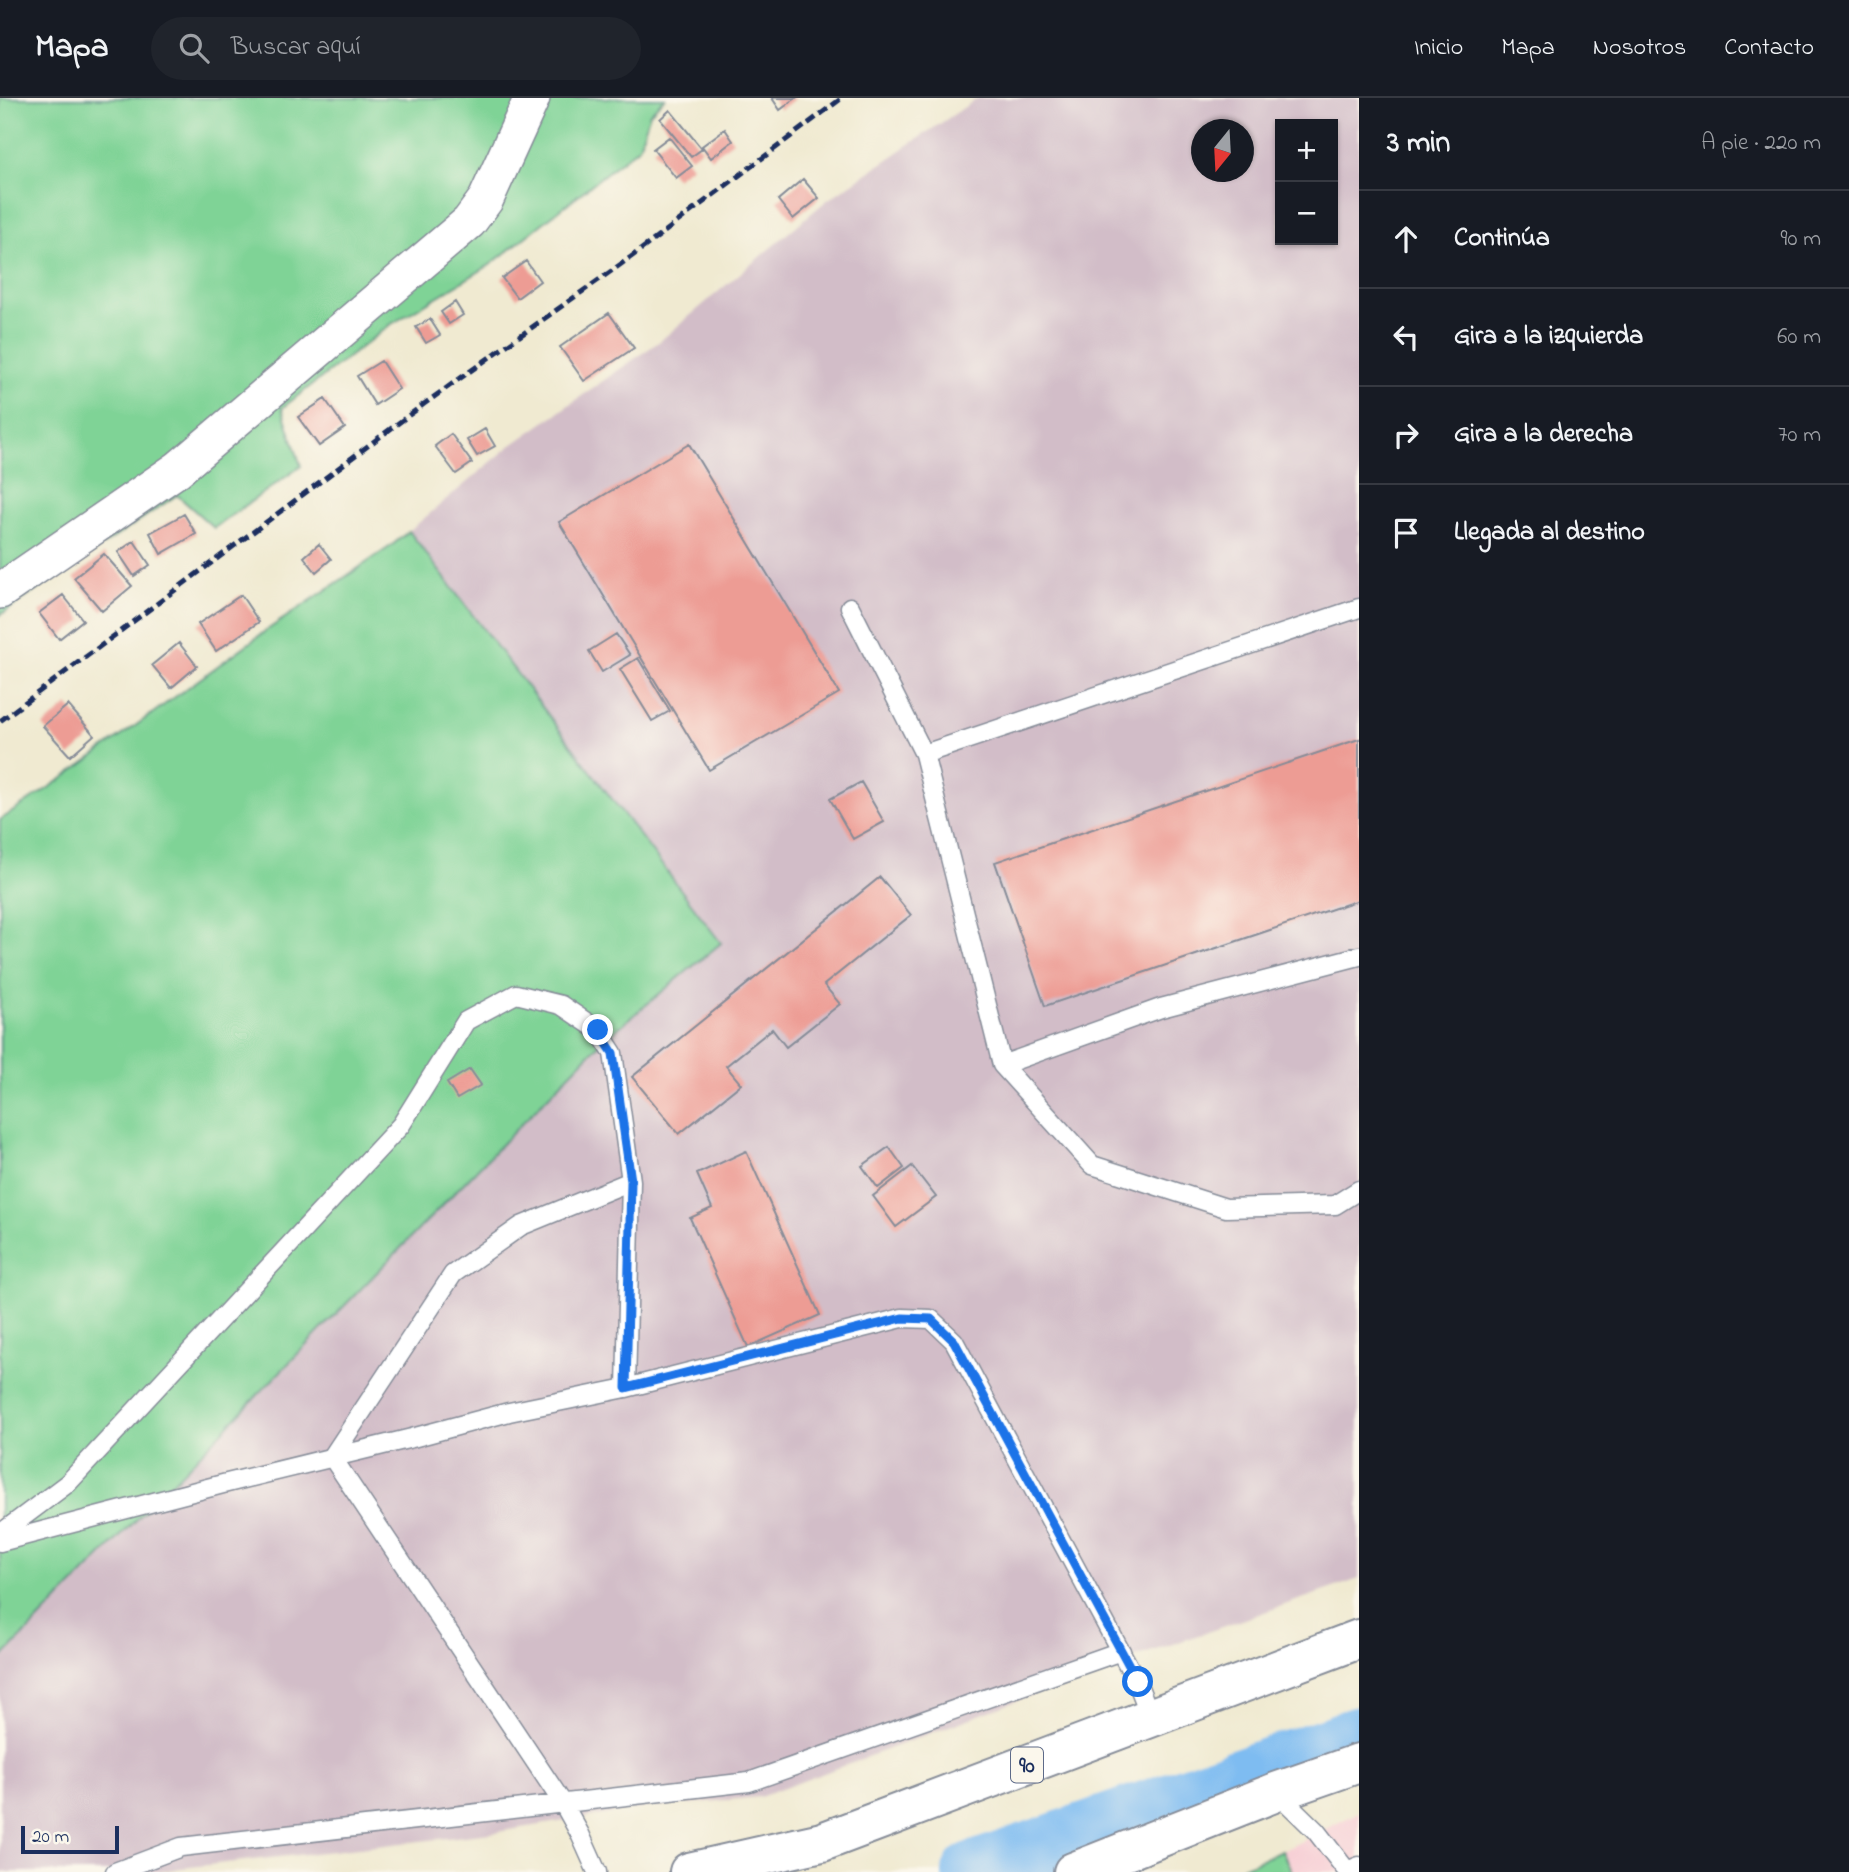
<!DOCTYPE html>
<html lang="es">
<meta charset="utf-8">
<style>
:root{--surface:#171b24;--page:#20242c;--text:#f1f3f6;--muted:#9ea1a6;--line:#363941}
body{margin:0;font-family:"Indie Flower",sans-serif;background:var(--page);color:var(--text)}
.controls{position:absolute;right:21px;top:21px;display:grid;overflow:hidden;border-radius:0px;box-shadow:0 2px 5px #0004}
.controls button{width:63px;height:63px;display:grid;place-items:center;padding:0;border:0;border-bottom:2px solid var(--line);background:var(--surface);color:var(--text);font:35px sans-serif}
.compass{position:absolute;left:1191px;top:21px;width:63px;height:63px;border-radius:50%;background:var(--surface);box-shadow:0 2px 5px #0004;rotate:198deg}
.scale{position:absolute;left:21px;bottom:18px;width:98px;box-sizing:border-box;padding-left:7px;border:4px solid #1b2f5e;border-top:0;font-size:19px;line-height:24px;white-space:nowrap;color:#1b2f5e;-webkit-text-stroke:5px #fbf7ec;paint-order:stroke}
.stop{position:absolute;width:21px;height:21px;margin:-16px;border:5px solid #1a73e8;border-radius:50%;background:#fff}
.stop.end{background:#1a73e8;border-color:#fff;box-shadow:0 2px 7px #0008}
.list{margin:0;padding:0;list-style:none}
h2{display:flex;justify-content:space-between;align-items:center;height:91px;margin:0;padding:0 28px;font-size:30px}
h2 small{font-size:23px;font-weight:400;color:var(--muted)}
.list li{display:grid;grid-template-columns:46px 1fr auto;gap:21px;align-items:center;box-sizing:border-box;height:98px;padding:0 28px;border-top:2px solid var(--line)}
.list b{display:block;font-size:26px;white-space:nowrap}
.list em{font-size:23px;font-style:normal;color:var(--muted)}
.icon{flex:none;width:38px;height:38px;fill:none;stroke:currentColor;stroke-width:2;stroke-linecap:round;stroke-linejoin:round}
.map{position:relative;flex:none;width:1359px;height:1774px;overflow:hidden}
header{display:flex;align-items:center;gap:42px;box-sizing:border-box;height:98px;padding:0 35px;background:var(--surface);border-bottom:2px solid var(--line)}
header strong{font-size:33px}
nav{display:flex;gap:38px;margin-inline-start:auto;font-size:24px}
.search{width:490px;height:63px;background:var(--page);display:flex;align-items:center;gap:18px;box-sizing:border-box;padding:0 24px;border-radius:38px;color:var(--muted);font-size:26px}
main{display:flex}
aside{flex:1;background:var(--surface)}
.map>svg:first-child{display:block}
</style>
<header>
<strong>Mapa</strong>
<div class="search"><svg class="icon" aria-label="search" viewBox="0 0 24 24"><circle cx="10" cy="10" r="6"/><path d="M15 15l6 6"/></svg>Buscar aquí</div>
<nav><a>Inicio</a><a>Mapa</a><a>Nosotros</a><a>Contacto</a></nav>
</header>
<main>
<div class="map">
<svg width="1359" height="1774" viewBox="0 0 1359 1774">
<rect width="100%" height="100%" fill="#fbf7ec"/>
<filter id="ink" filterUnits="userSpaceOnUse"><feTurbulence type="fractalNoise" baseFrequency=".0143" numOctaves="2"/><feDisplacementMap in="SourceGraphic" scale="14" xChannelSelector="R" yChannelSelector="G"/><feConvolveMatrix kernelMatrix="1 2 1 2 8 2 1 2 1" color-interpolation-filters="sRGB"/></filter>
<filter id="wash" filterUnits="userSpaceOnUse"><feTurbulence type="fractalNoise" baseFrequency=".00686" numOctaves="4" result="noise"/><feDisplacementMap in="SourceGraphic" scale="28" xChannelSelector="R" yChannelSelector="G"/><feGaussianBlur stdDeviation="1.57" result="paint"/><feColorMatrix in="noise" values="0 0 0 0 0 0 0 0 0 0 0 0 0 0 0 0 0 1.4 0 .05"/><feComposite in="paint" operator="in"/></filter>
<g filter="url(#wash)">
<rect width="100%" height="100%" fill="#f0ead1"/>
<path fill="#f7cfd5" d="M1359,1714v60h-67l-10,-21z"/>
<path fill="#d2bdc8" fill-rule="evenodd" d="M978,0h381v1481l-255,89 -344,129 -116,11 -153,25 -310,35 -22,4h-159v-212l600,-617 121,-100 -312,-412 100,-84 151,-106 166,-140zM1280,26h53v116h-53zM1202,32h42v42h-42z"/>
<path fill="#7fd396" stroke="#4d817a" stroke-width="2" d="M0,0h665l-15,15 -11,34 -149,118 -100,60 -108,83 19,58 -87,62 -37,-33 -177,120z
M409,433l312,412 -121,100 -600,617v-840l65,-43 202,-147 124,-84z
M1282,1753l10,21h-63z"/>
<g fill="none" stroke-linecap="round" stroke-linejoin="round">
<path stroke="#7ebcf1" stroke-width="60" d="M972,1774l387,-136"/>
</g>
<g id="blocks">
<path fill="#ed9c94" d="M772,0h24l-16,12z
M670,12l32,39 -11,8 -31,-38z
M725,31l8,12 -22,17 -9,-12z
M669,39l23,29 -16,12 -23,-29z
M803,81l16,19 -26,21 -15,-19z
M526,163l14,20 -23,17 -15,-20z
M455,204l8,13 -14,9 -8,-12z
M609,215l25,35 -50,33 -24,-34z
M430,221l10,16 -14,8 -10,-16z
M381,263l18,28 -24,16 -18,-29z
M325,301l20,29 -26,18 -21,-29z
M485,331l10,17 -18,10 -10,-16z
M451,336l21,29 -16,11 -21,-28z
M689,346l150,249 -130,77 -150,-248z
M184,416l12,20 -35,20 -11,-21z
M134,443l16,24 -16,11 -16,-24z
M319,446l12,15 -15,13 -12,-15z
M104,456l28,32 -30,25 -28,-33z
M63,497l20,25 -24,19 -20,-26z
M241,497l18,27 -43,29 -18,-27z
M616,536l14,21 -28,17 -13,-21z
M179,545l18,23 -26,22 -19,-23z
M638,560l32,53 -18,10 -32,-52z
M68,607l26,30 -24,21 -27,-30z
M1359,641v161l-314,106 -50,-144z
M861,684l23,40 -31,17 -23,-40z
M880,779l31,38 -87,70 16,19 -54,43 -14,-18 -46,37 15,18 -62,50 -47,-57z
M470,971l11,16 -24,14 -10,-16z
M889,1049l15,21 -26,20 -16,-22z
M746,1053l74,164 -72,32 -58,-129 22,-10 -15,-34z
M912,1068l24,31 -40,30 -23,-31z"/>
</g>
</g>
<g filter="url(#ink)">
<use href="#blocks" fill-opacity="0" stroke="#868c98" stroke-width="2"/>
<g fill="none" stroke-linecap="round" stroke-linejoin="round">
<defs>
<path id="service" d="M850,509l74,147 78,311
M924,656l435,-146
M1359,858l-198,52 -159,57 90,100 134,43 109,-3 24,-15
M0,1436l68,-51 333,-358 65,-104 50,-27 45,11 37,25 15,23 18,128 -5,207 276,-70 29,1 23,22 183,341 14,36
M0,1444l223,-58 189,-46 97,-26 117,-24
M1276,1694l40,39 31,40 12,-5
M115,1774l66,-25 568,-65 372,-131
M597,1774l-17,-38 -16,-29 -232,-348 121,-183 68,-48 110,-45"/>
<path id="minor" d="M0,493l178,-122 291,-247 17,-23 46,-101"/>
<path id="trunk" d="M689,1774l133,-30 537,-203
M1073,1774l203,-80 83,-29"/>
</defs>
<use href="#service" stroke="#868c98" stroke-width="21"/>
<use href="#minor" stroke="#868c98" stroke-width="38"/>
<use href="#trunk" stroke="#868c98" stroke-width="42"/>
<use href="#service" stroke="#fff" stroke-width="18"/>
<use href="#minor" stroke="#fff" stroke-width="35"/>
<use href="#trunk" stroke="#fff" stroke-width="38"/>
<path stroke="#1b2f5e" stroke-width="5" stroke-dasharray="10 5" stroke-linecap="butt" d="M0,623l424,-317 207,-147 211,-159"/>
</g>
</g>
<g fill="none" stroke-linecap="round" stroke-linejoin="round" filter="url(#ink)">
<path stroke="#1a73e8" stroke-width="9" d="M598,932l15,23 18,128 -5,207 276,-70 29,1 23,22 184,341"/>
</g>
<g text-anchor="middle" stroke-width="5" stroke-linejoin="round" paint-order="stroke">
<rect fill="#fbf7ec" stroke="#5e6b89" stroke-width="2" x="1011" y="1649.5" width="32" height="35" rx="5"/>
<g font-size="21" font-weight="bold" fill="#1b2f5e">
<text x="1027" y="1674">90</text>
</g>
</g>
</svg>
<div class="controls">
<button>+</button>
<button>−</button>
</div>
<svg class="compass" viewBox="-18 -18 36 36"><path d="M0-13l5 13h-10z" fill="#e53935"/><path d="M0 13l5-13h-10z" fill="#9ea1a6"/></svg>
<div class="scale">20 m</div>
<div class="stop" style="left:1138px;top:1584px"></div>
<div class="stop end" style="left:598px;top:932px"></div>
</div>
<aside>
<h2>3 min<small>A pie · 220 m</small></h2>
<ul class="list">
<li><svg class="icon" aria-label="ahead" viewBox="0 0 24 24"><path d="M12 20V5M6 11l6-6 6 6"/></svg><div><b>Continúa</b></div><em>90 m</em></li>
<li><svg class="icon" aria-label="left" viewBox="0 0 24 24"><path d="M17 20v-9H6M10 6l-5 5 5 5"/></svg><div><b>Gira a la izquierda</b></div><em>60 m</em></li>
<li><svg class="icon" aria-label="right" viewBox="0 0 24 24"><path d="M7 20v-9h11M14 6l5 5-5 5"/></svg><div><b>Gira a la derecha</b></div><em>70 m</em></li>
<li><svg class="icon" aria-label="arrive" viewBox="0 0 24 24"><path d="M6 21V4h12l-3 4 3 4H6"/></svg><div><b>Llegada al destino</b></div></li>
</ul>
</aside>
</main>
